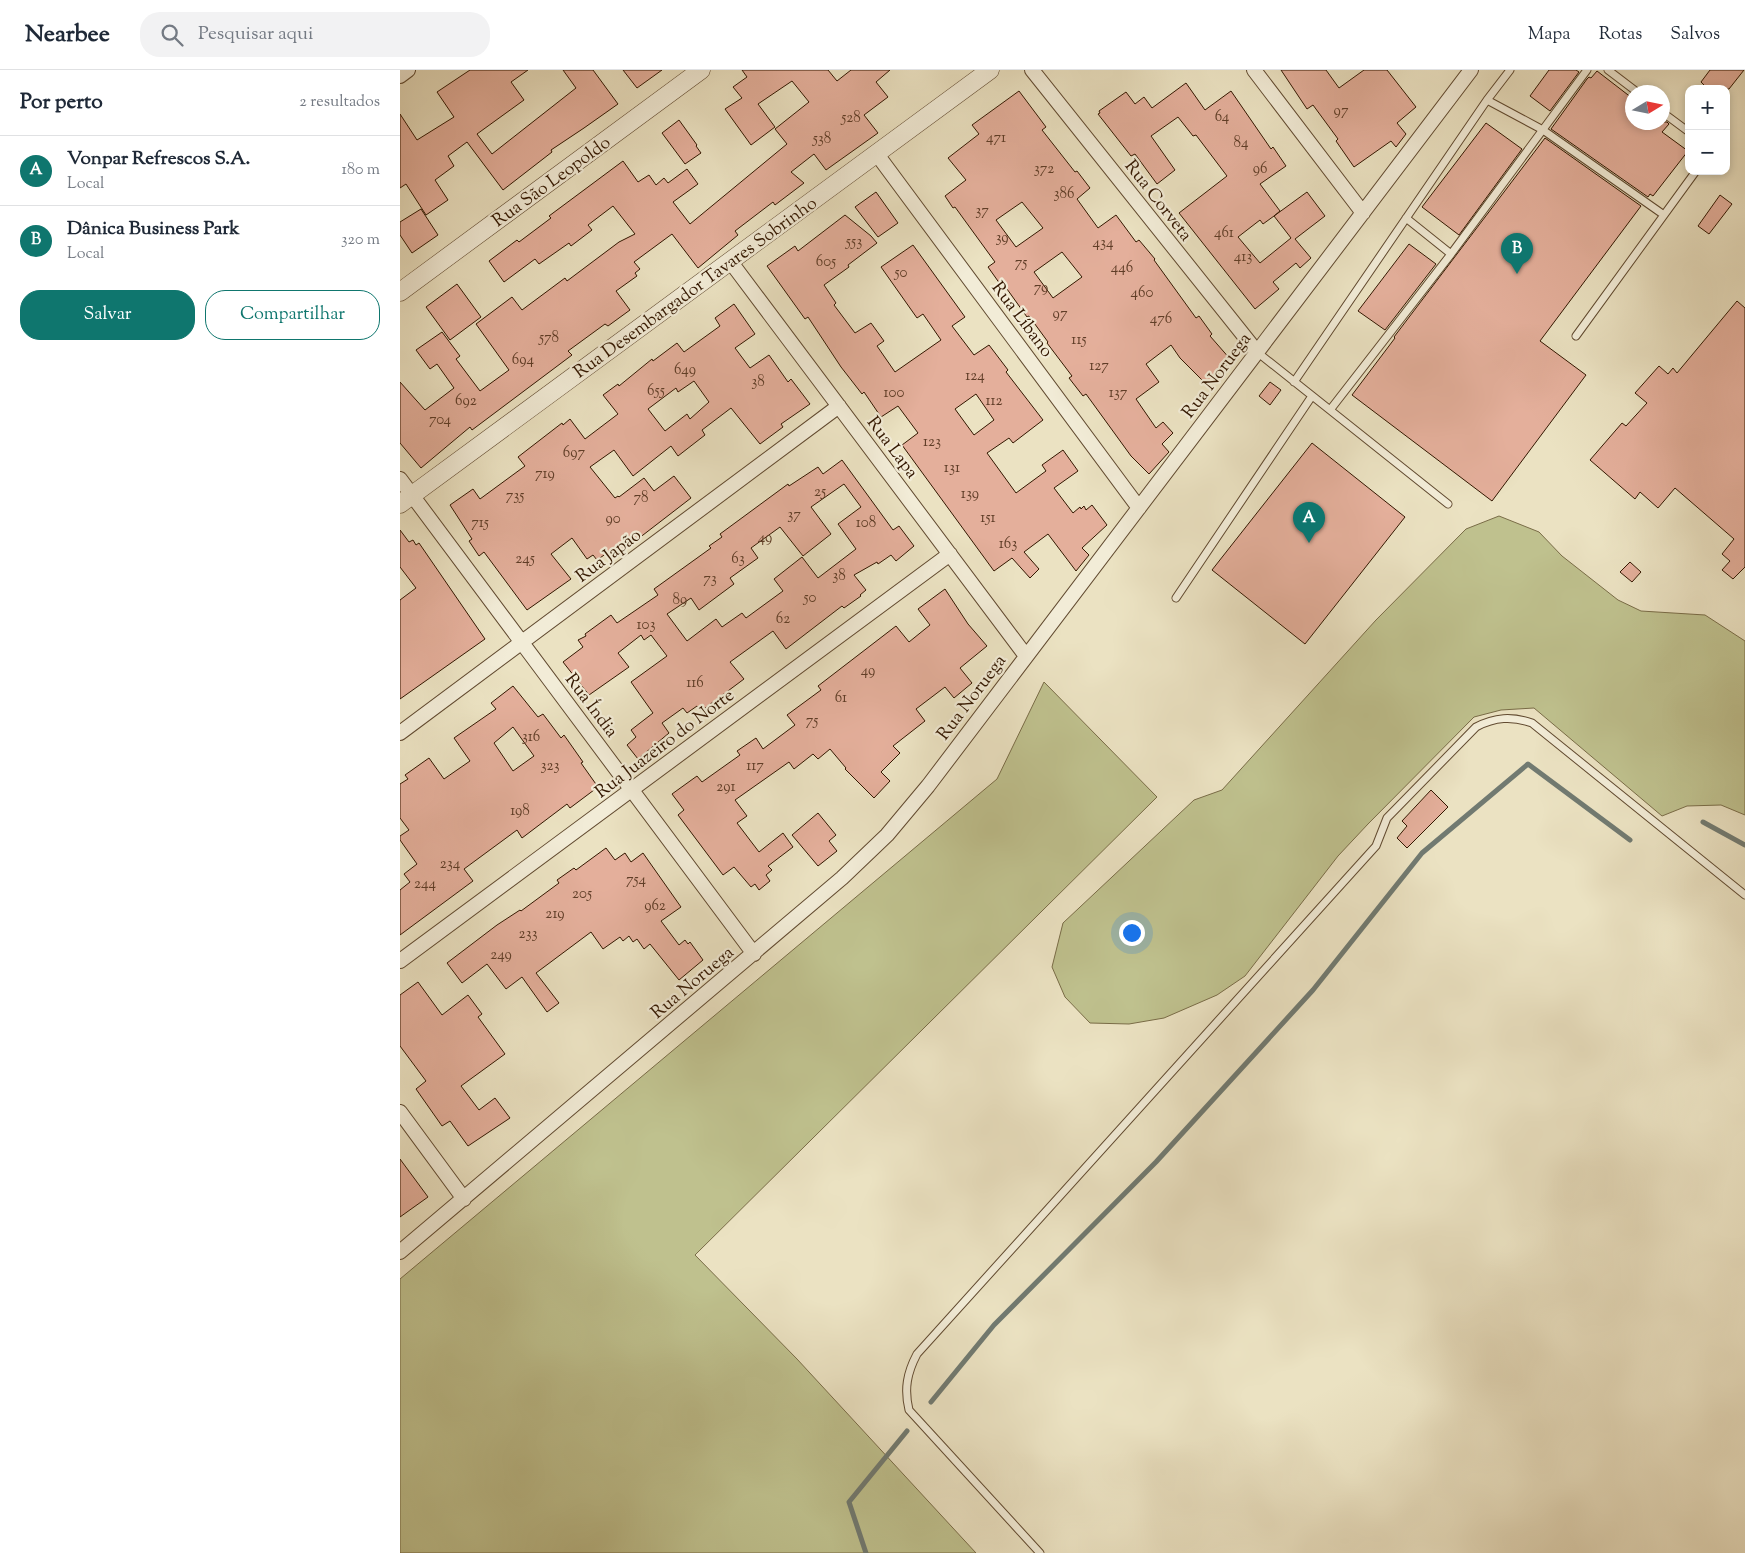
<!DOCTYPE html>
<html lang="pt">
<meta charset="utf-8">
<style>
:root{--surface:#fff;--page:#f2f2f3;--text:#1f2937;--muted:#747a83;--line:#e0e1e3;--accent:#0f766e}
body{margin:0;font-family:"Sorts Mill Goudy",serif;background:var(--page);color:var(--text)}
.controls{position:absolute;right:15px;top:15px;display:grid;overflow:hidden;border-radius:10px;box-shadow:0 2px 8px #0003}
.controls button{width:45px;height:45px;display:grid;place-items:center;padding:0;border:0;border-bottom:1px solid var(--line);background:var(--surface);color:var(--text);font:25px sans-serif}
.compass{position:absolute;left:1225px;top:15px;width:45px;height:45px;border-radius:50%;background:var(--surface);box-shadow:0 2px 8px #0003;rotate:80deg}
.you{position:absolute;left:731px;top:862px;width:18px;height:18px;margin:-12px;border:4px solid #fff;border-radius:50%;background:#1a73e8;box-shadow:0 0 0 8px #1a73e833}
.badge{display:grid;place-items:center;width:32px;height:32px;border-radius:50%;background:var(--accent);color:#fff;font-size:16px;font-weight:700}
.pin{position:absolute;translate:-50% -41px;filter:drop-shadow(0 1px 2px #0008)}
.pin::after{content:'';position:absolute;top:26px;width:18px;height:15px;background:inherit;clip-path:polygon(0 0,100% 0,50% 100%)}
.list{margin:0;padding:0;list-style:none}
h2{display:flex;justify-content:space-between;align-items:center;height:65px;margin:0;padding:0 20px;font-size:21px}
h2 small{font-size:16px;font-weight:400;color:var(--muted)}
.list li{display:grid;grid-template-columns:32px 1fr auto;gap:15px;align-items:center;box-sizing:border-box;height:70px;padding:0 20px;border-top:1px solid var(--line)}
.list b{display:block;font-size:19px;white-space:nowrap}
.list p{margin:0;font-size:16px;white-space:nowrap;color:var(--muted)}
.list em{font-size:16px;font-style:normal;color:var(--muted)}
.actions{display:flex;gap:10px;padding:15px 20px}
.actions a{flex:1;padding:11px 0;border:1px solid var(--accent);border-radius:20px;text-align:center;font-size:18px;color:var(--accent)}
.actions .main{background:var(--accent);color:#fff}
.icon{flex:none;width:28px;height:28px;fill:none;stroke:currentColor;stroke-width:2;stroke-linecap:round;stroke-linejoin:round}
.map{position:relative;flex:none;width:1345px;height:1483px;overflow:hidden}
header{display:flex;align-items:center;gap:30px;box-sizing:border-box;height:70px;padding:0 25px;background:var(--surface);border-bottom:1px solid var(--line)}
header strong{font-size:24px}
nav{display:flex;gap:28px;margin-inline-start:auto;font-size:18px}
.search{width:350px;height:45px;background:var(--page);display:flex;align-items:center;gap:12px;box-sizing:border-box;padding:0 18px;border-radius:20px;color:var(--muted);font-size:19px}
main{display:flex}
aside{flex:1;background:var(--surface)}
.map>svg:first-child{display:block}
</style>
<header>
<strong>Nearbee</strong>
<div class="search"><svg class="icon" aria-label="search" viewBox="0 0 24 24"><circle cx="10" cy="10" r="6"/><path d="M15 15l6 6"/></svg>Pesquisar aqui</div>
<nav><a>Mapa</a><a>Rotas</a><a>Salvos</a></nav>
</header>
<main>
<aside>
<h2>Por perto<small>2 resultados</small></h2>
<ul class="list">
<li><span class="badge">A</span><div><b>Vonpar Refrescos S.A.</b><p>Local</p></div><em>180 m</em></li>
<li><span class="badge">B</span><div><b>Dânica Business Park</b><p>Local</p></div><em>320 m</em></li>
</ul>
<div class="actions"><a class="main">Salvar</a><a>Compartilhar</a></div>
</aside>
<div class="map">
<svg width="1345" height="1483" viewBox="0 0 1345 1483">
<rect width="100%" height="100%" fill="#ebe2c2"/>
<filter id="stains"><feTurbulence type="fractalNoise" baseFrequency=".004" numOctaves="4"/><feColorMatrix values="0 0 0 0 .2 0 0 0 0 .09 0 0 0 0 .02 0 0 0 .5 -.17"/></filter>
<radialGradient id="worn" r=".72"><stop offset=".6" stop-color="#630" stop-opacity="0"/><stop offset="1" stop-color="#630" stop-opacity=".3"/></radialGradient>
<path fill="#bfc18e" stroke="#796c47" d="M1099,446l40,16 23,24 56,44 23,11 64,4 40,26v174l-24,-10 -34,1 -25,10 -128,-108 -33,2 -27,7 -106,107 -30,32 -93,120 -28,19 -53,23 -35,6 -39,-1 -25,-26 -13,-30 11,-44 131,-123 28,-10 154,-170 90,-91z
M644,612l113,115 -462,458 102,104 179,194h-576v-274l597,-500z"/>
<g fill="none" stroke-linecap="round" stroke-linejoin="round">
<path stroke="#717a71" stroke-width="5" d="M1303,752l42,23
M531,1332l63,-77 162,-163 157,-172 109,-137 106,-89 102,76
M466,1483l-17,-51 58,-71"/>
</g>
<path fill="#e4af9b" stroke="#331700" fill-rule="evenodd" d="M70,0h58l-17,12 13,18 -47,34 15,20 84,-66 -13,-18h30l25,34 -34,24 -33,22 1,2 -49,38 -36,-48 -19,14 6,10 -19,14 13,20 -22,15 -20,-31 -6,4v-74l17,26 37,-23 -17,-25z
M223,0h39l-25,18z
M342,0h86l9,11 14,-11h39l-14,12 12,15 -24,18 14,18 -52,37 -12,-16 -23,18 13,11 -29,22 -2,-3 -38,29 3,4 -40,33 -26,-34 -38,28 6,7 -5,4 2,3 -21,15 14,19 -22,16 -3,-2 -37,27 4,4 -100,75 -2,-3 -49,41 -21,-25v-61l25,28 29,-22 -17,-24 -7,5 -14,-19 26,-18 18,24 -4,3 24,32 29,-21 -33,-46 36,-27 10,13 43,-32 2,3 52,-39 16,-8 -22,-28 -25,19 4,5 -21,16 -2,-3 -30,21 -4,-5 -31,23 -15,-21 28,-21 2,2 32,-24 -2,-2 74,-55 15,21 11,-7 7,10 8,-7 4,5 19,-14 11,15 -25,18 17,22 97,-80 -12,-15 34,-27 -17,-21 -34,23 17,23 -24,18 -26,-36 17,-11 -9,-11 14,-10z
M881,0h45l13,18 25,-18h23l29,37 -19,16 9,11 -10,13 -5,-6 -37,26 -18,-26 2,-2 -25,-34 -6,4z
M1149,0h27l3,2 -29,39 -20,-15z
M1310,0h34l-15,19h-21l-7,-7z
M1197,1l35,27v24h35l2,2 -7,8 26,19 -35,45 -3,-2 -2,3 -97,-68 36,-50 2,-2 2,1z
M786,13l19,27 26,-19 40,58 2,-2 13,19 -26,18 20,27 -6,5 33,-24 18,24 -30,23 16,19 -11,10 -4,-5 -23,19 6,7 -24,20 -76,-96 48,-37 -31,-41 -3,1 -15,-19 -27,19 24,34 -18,14 -22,-30 -4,2 -33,-42 2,-1 -1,-2 27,-19 9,12 9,-7 8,11zM874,146l17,22 -31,25 -22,-26 22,-17 3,4z
M619,21l27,36 -4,3 33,42 2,-1 13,17 -13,11 21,29 18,-13 20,27 3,-2 16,19 -1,1 42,58 3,-2 13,18 -2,2 21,24 -24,25 -27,-27 -9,-13 -25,19 13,18 -23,17 20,29 7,-6 10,11 -11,11 7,8 -20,22 -18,-18 -45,-62 -3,2 -14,-18 3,-2 -25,-33 1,-1 -19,-26 -2,1 -20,-28 -2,2 -17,-24 7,-5 -40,-55 -2,1 -8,-12 21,-16 -18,-22 31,-24 -7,-9zM622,132l21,26 -27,19 -20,-27zM662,182l20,25 -29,21 -19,-26z
M279,50l18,25 -1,1 5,7 -16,11 -23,-31z
M1086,53l36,26 -63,86 -37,-28z
M1145,68l96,68 -101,135 46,34 -94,126 -140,-106 43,-57 -1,-1z
M476,122l22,31 -20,14 -23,-30z
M1320,125l12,9 -23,30 -11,-8z
M21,139l17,26 -26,18 -12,-18v-13z
M445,145l26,21 6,7 -29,22 1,2 -25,18 12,18 -2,2 21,28 16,-10 13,18 -7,5 18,26 46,-32 -18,-26 -6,4 -36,-51 32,-22 52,72 -13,9 22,29 15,-10 19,25 -2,2 37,48 -30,23 -4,-5 -22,15 29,40 30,-22 -4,-6 21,-15 15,21 -24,17 19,25 7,-6 1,2 3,-3 2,4 6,-5 15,20 -25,23 7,7 -13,16 -28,-37 -24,18 15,17 -9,9 -18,-20 -18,13 -92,-126 16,-12 -20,-27 -17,11 -17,-25 -2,2 -21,-27 -33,-50 -3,2 -38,-53 28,-20 3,5zM576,324l18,26 -20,15 -19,-26z
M1009,174l27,20 -51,66 -27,-19z
M57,214l24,33 -31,23 -24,-33z
M1337,231l8,7v259l-12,12 -11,-9 8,-9 -8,-7 12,-15 -59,-51 -17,20 -18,-16 -5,7 -45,-39 32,-37 4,3 21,-23 -12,-10 24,-27 9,8 5,-6 4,5z
M334,234l21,30 -20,14 15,20 19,-13 19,27 3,-3 19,25 -29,20 2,3 -23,17 -29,-36 -29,22 3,5 -27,21 -7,-10 -38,30 -19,-26 -24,17 25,31 3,-2 1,1 25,-19 10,13 20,-15 17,22 -70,54 -4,-6 -20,14 -4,-5 -6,4 -15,-21 -21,16 20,25 -44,31 -43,-58 -5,4 -10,-15 3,-2 -22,-34 23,-16 7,10 45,-33 -7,-9 44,-34 1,2 7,-6 15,20 33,-25 -15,-19 15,-11 1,2 33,-27 1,2 24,-18 7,9 36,-26 -5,-8zM294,311l15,21 -19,17 -3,-5 -22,17 -17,-22 28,-21 2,4z
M870,312l11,8 -11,15 -11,-9z
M912,373l93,74 -100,127 -93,-74z
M442,390l51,70 6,-4 15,20 -18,15 -5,-6 -13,9 -1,-2 -23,13 12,15 -6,5 1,1 -17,12 -2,-2 -56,43 -13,-18 -43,31 14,17 -43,32 -4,-5 -10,7 -4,-5 -21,15 7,10 -31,26 -11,-14 9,-8 -5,-7 22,-17 -22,-31 36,-26 -16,-21 -7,5 -3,-5 -23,18 11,14 -40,28 -26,-33 20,-15 -5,-7 8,-4 -1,-2 26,-19 6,8 41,-28 -4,-6 57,-41 -2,-2 13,-9 -2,-3 68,-50 1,2 29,-19 5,7zM444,414l17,23 -23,17 18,25 -38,29 -16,-21 -28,22 9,12 -37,27 -4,-5 -20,14 -6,-8 -29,22 -20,-27 24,-16 8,12 35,-26 -4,-6 28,-20 -7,-10 29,-21 23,29 28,-22 -20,-27z
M0,460l9,12 4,-2 3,5 3,-2 66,96 -85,60v-99l16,-12 -16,-21z
M1230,492l11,10 -9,10 -12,-10z
M545,519l23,35 19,22 -27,22 12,15 -18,15 -9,-11 -29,22 9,12 -32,25 7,7 -19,19 9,9 -16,17 -29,-29 1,-1 -16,-19 -12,10 -5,-5 -19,15 -5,-7 -54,38 12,16 -10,7 22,29 24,-19 10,14 -25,19 4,4 -6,5 4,6 -11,9 -4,-6 -4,3 -17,-20 -11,8 -45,-60 6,-5 -12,-16 25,-18 5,6 38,-27 -3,-4 19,-13 7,11 32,-24 -8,-10 34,-25 -3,-4 78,-60 13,16 21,-17 -12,-16z
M113,616l25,31 5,-3 18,24 3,-3 19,27 -2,1 17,24 -28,21 -3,-4 -45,34 -5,-8 -53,39 9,12 -73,54v-45l10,-8 -6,-8 13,-10 -17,-24v-4l9,-6 -9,-12v-34l8,-5 -3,-4 24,-17 15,21 26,-18 -16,-23 42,-29 -5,-6zM113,657l21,29 -21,15 -19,-28z
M1031,720l17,17 -41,41 -10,-10 10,-12 -5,-5z
M418,743l18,22 -7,6 8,10 -19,15 -26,-31z
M206,778l9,12 10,-7 6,9 12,-9 38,54 -20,14 18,24 6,-5 3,4 2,-2 13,18 -24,20 -29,-36 -6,5 -7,-10 -4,3 -4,-6 -6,5 -3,-4 -17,12 -12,-17 -55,41 23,30 -12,9 -25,-35 -16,12 -19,-25 -25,19 -15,-20 50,-38 23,-15 1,1 38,-28 -2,-3 17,-12 2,2z
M18,912l24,33 26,-20 14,19 -4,3 27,37 -44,32 18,24 16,-12 15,20 -42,28 -18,-25 -8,5 -26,-37 10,-8 -26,-35v-51z
M0,1089l28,38 -28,20z"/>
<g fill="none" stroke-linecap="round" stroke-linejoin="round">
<defs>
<path id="service" d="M1208,0l29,22
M1087,30l56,30 121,85
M1262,42l27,20
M1006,148l45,36
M1176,266l120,-165
M857,282l191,152
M894,312l193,-282 23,-30
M930,340l121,-156 136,-184
M776,528l136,-202
M640,1483l-131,-143c-5,-21 -2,-37 8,-56l459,-508 11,-28 89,-91c19,-10 36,-11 56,-4l213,172"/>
<path id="minor" d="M632,0l225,282
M854,0l109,143
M0,6l8,-6
M476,83l263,355
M330,191l296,395
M0,409l354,475
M0,663l439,-327
M0,891l550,-407
M0,1042l64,87
M0,1182l442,-374 45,-43 41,-49 543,-716"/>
<path id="tertiary" d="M0,222l301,-222
M0,434l590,-434"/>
</defs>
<use href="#service" stroke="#614a30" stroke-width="9"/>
<use href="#minor" stroke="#614a30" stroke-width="16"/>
<use href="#tertiary" stroke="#614a30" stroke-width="19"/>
<use href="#service" stroke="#f2ecd7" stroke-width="7"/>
<use href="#minor" stroke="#f2ecd7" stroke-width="14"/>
<use href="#tertiary" stroke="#f2ecd7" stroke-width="18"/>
</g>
<g text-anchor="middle" stroke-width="4.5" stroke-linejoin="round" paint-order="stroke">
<g font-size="15" fill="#5f3d27">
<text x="941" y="45">97</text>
<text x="822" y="51">64</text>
<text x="451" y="52">528</text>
<text x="596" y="72">471</text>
<text x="422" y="73">538</text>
<text x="841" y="77">84</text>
<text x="644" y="103">372</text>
<text x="860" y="103">96</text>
<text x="664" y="128">386</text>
<text x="582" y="145">37</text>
<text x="824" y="167">461</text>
<text x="602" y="172">39</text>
<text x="454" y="176">553</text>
<text x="703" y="177">434</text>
<text x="843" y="191">413</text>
<text x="426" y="196">605</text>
<text x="621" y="197">75</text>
<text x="722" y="202">446</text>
<text x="501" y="207">50</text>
<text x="641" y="222">79</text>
<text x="742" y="227">460</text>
<text x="660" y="248">97</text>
<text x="761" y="253">476</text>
<text x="149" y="272">578</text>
<text x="679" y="274">115</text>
<text x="123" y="294">694</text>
<text x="699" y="300">127</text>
<text x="285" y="304">649</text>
<text x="575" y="310">124</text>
<text x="358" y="316">38</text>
<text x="256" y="325">655</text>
<text x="494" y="327">100</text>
<text x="718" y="327">137</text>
<text x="66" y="335">692</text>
<text x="594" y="335">112</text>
<text x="40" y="354">704</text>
<text x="532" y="376">123</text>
<text x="174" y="387">697</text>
<text x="552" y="402">131</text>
<text x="145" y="408">719</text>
<text x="420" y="426">25</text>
<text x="570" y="428">139</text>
<text x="115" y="430">735</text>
<text x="241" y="432">78</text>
<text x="394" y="449">37</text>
<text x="588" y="452">151</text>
<text x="213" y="453">90</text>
<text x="80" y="457">715</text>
<text x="466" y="457">108</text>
<text x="365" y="472">49</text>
<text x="608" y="478">163</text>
<text x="125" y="493">245</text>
<text x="338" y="493">63</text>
<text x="439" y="510">38</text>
<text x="310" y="513">73</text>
<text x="410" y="532">50</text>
<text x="280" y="534">89</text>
<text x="383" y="553">62</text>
<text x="246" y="559">103</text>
<text x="468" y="605">49</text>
<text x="295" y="617">116</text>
<text x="441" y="632">61</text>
<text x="412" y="655">75</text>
<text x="131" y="671">316</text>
<text x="150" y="700">323</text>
<text x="355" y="700">117</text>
<text x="326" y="721">291</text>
<text x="120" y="745">198</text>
<text x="50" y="798">234</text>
<text x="236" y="814">754</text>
<text x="25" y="818">244</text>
<text x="182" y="828">205</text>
<text x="255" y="840">962</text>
<text x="155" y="848">219</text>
<text x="128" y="868">233</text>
<text x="101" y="889">249</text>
</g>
<g font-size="18" fill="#331700" stroke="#f2ecd7">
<text transform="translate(151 111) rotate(-36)" y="6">Rua São Leopoldo</text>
<text transform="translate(759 130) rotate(52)" y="6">Rua Corveta</text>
<text transform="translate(295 217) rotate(-36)" y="6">Rua Desembargador Tavares Sobrinho</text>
<text transform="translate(623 249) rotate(53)" y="6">Rua Líbano</text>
<text transform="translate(816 305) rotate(-53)" y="6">Rua Noruega</text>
<text transform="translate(493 377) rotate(53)" y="6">Rua Lapa</text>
<text transform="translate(208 485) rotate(-37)" y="6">Rua Japão</text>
<text transform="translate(571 627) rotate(-53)" y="6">Rua Noruega</text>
<text transform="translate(192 635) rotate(53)" y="6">Rua Índia</text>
<text transform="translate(264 673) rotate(-37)" y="6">Rua Juazeiro do Norte</text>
<text transform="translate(292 912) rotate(-40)" y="6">Rua Noruega</text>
</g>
</g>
<rect width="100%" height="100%" filter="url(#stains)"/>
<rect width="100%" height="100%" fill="url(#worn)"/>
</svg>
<div class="controls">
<button>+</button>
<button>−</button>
</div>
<svg class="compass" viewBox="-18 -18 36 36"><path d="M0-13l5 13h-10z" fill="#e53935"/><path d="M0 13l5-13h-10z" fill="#747a83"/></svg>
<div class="you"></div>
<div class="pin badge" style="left:909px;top:473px">A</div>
<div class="pin badge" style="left:1117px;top:204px">B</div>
</div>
</main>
